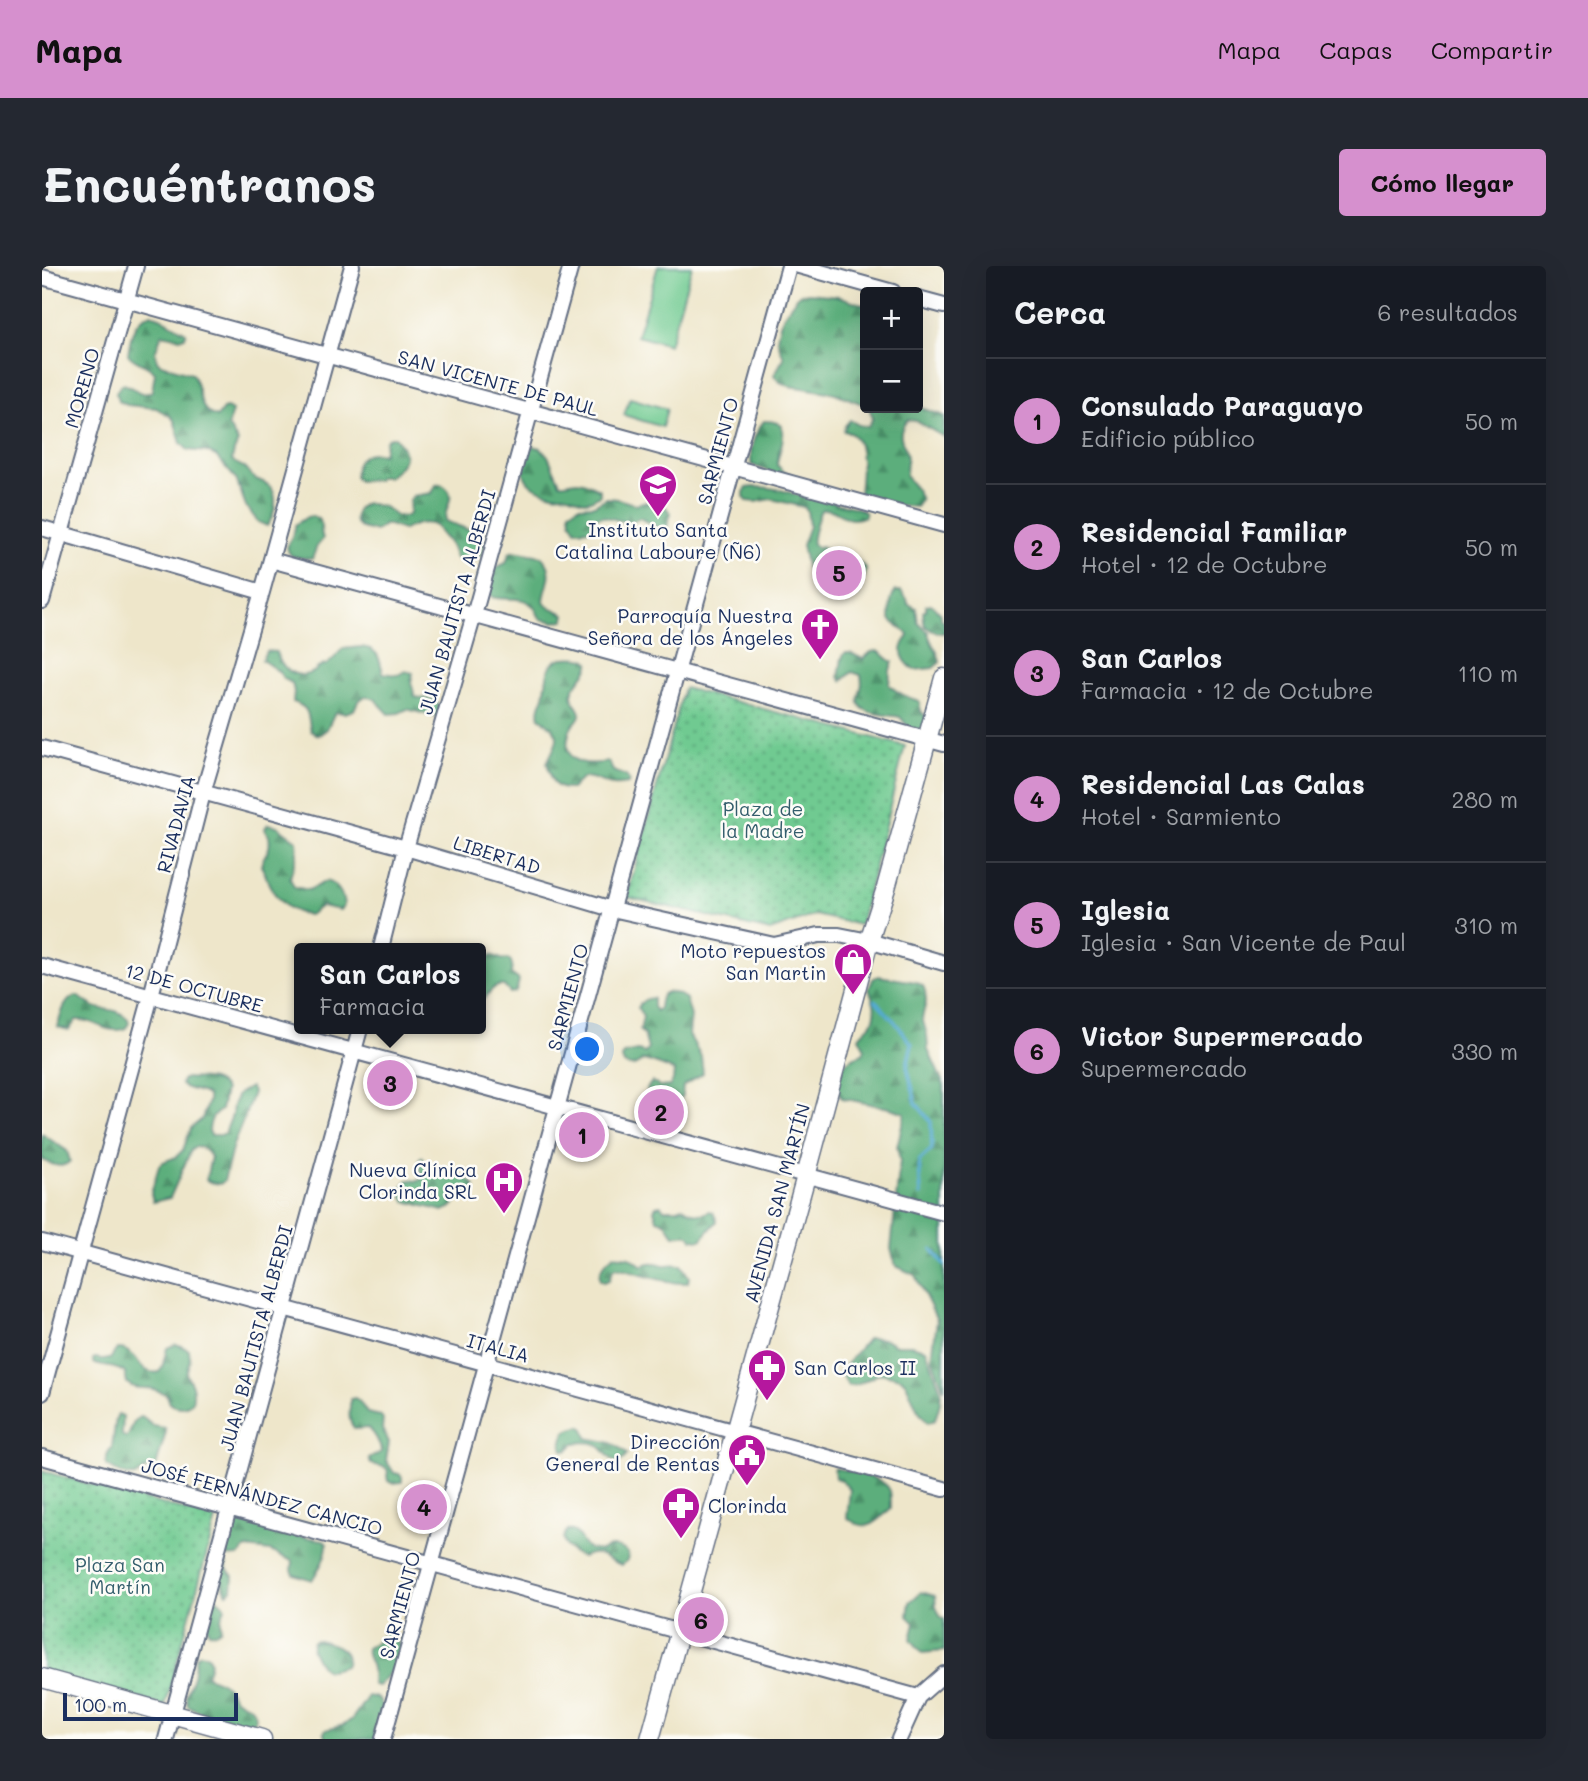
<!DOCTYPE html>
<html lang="es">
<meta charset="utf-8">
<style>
:root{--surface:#171b24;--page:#242831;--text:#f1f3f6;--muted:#9ea1a6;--line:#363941;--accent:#d690ce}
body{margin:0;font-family:Mali,sans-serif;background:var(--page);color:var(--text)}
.controls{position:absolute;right:21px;top:21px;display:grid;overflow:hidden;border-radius:7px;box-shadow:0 7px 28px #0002}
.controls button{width:63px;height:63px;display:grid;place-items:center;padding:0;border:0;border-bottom:2px solid var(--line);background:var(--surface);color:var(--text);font:35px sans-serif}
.scale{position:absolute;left:21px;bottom:18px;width:175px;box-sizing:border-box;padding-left:7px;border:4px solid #1b2f5e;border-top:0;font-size:19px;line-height:24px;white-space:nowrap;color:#1b2f5e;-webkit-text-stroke:5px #fdfcf7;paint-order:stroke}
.you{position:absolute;left:546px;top:784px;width:24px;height:24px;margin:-18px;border:5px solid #fff;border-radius:50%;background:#1a73e8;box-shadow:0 0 0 10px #1a73e833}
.badge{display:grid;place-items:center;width:46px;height:46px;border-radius:50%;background:var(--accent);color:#111;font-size:23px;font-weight:700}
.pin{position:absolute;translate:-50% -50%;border:4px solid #fff;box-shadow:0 2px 7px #0006}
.popup{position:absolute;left:252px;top:677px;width:192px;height:91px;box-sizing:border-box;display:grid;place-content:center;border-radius:7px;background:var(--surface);filter:drop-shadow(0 2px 5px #0005);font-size:23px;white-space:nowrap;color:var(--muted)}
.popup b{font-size:26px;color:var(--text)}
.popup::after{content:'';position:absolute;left:50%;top:100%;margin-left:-14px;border:14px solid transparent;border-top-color:var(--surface)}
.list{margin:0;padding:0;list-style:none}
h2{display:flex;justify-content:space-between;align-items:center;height:91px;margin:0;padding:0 28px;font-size:30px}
h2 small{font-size:23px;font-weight:400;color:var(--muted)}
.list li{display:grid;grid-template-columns:46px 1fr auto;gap:21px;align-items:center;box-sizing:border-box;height:126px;padding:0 28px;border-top:2px solid var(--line)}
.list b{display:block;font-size:26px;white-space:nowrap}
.list p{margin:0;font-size:23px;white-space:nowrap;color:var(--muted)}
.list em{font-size:23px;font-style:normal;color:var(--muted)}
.map{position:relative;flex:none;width:902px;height:1473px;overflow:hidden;border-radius:7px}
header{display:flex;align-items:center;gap:42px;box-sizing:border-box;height:98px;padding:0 35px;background:var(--accent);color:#111}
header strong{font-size:33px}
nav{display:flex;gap:38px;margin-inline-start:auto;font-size:24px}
.intro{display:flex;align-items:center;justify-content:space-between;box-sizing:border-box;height:168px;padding:0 42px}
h1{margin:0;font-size:49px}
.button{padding:18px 32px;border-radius:7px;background:var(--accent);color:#111;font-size:24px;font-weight:700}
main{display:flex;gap:42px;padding:0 42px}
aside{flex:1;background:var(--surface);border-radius:7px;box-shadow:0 7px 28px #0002}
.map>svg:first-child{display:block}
</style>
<header>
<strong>Mapa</strong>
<nav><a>Mapa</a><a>Capas</a><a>Compartir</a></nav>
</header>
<div class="intro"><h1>Encuéntranos</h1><a class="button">Cómo llegar</a></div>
<main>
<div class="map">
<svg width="902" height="1473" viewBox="0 0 902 1473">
<defs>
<pattern id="grass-dots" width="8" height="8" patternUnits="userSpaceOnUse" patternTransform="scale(1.75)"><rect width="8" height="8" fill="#6fca91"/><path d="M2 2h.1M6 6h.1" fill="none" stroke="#5aa47a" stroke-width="1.8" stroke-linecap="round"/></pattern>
<pattern id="forest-firs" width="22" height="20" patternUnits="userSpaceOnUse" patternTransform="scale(1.75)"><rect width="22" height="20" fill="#5bae7b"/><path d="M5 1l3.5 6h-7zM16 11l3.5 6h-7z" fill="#4a8e68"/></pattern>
</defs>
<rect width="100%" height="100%" fill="#fdfcf7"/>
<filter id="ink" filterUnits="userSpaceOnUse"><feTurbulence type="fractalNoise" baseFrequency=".0143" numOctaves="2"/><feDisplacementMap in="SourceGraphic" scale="14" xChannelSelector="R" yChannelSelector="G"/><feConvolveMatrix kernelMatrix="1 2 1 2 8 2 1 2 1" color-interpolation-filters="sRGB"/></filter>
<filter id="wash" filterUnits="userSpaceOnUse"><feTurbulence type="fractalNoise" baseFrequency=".00686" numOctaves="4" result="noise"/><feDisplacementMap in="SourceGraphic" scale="28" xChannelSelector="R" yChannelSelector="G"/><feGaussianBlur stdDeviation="1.57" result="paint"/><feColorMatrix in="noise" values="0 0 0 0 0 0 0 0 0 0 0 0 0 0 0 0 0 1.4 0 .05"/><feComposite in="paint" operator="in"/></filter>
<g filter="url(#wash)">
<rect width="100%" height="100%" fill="#eee6ca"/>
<path fill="url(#grass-dots)" stroke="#457c78" stroke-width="2" d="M642,422l221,58 -45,179 -45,-10 -45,16 -143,-34z
M0,1205l174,48 -51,187 -123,-34z"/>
<path fill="url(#forest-firs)" stroke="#3b6e6c" stroke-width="2" d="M767,27l29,3 27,9v100l-30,-12 -46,-7 -9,-4 -6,-7 10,-17c-2,-6 -5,-12 -6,-17 -3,-17 12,-35 21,-47z
M109,48l9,3 26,15 -1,5 -5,1 -18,-4 -7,18 2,9 4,3 31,10c10,15 4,38 25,43l6,-8 4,-1 5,3 -4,15 10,16 -4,9 -2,9c4,5 10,5 14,9 3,3 4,6 7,8 3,3 7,3 10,5 18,8 13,31 4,44l-9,-4 -12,-16 -10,-27 -20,-23 -9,-4 -19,-2 -7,-7 -7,-23 -4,-4 -14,-8 -29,-3 -9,-4 -2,-9 6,-8c12,1 18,15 30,7l3,-18c-7,-9 -21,-10 -27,-19 3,-17 4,-34 23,-40z
M876,141l26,9v21l-28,-16 -9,-1c-13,18 -2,20 0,38 0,5 -1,12 -1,18l11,15 4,9 -5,7 -30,-3 -27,-10c1,-14 6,-47 -5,-58 -3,-3 -6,-4 -10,-5l1,-5 5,-6 9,5 9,2 5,-9 -4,-10z
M722,155c33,-1 14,26 13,44l7,7 6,2 -2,5 -36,-14c-4,-13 3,-33 12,-44z
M349,171h4c16,18 11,26 -6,40h-9l-3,3 -19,1 -3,-4c0,-19 9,-27 28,-23l3,-14z
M485,179l14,3 7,8 12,27c6,1 11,-2 18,-2 7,0 16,6 22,9v5c-19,13 -20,1 -36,-1 -4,0 -8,1 -11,0 -30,-7 -35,-21 -26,-49z
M399,218c19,11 3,21 4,37l27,10 12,7c0,6 0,12 -3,17 -5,6 -18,10 -25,3 -3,-5 -3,-11 -7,-15 -6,-8 -9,-7 -13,-17 -13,-6 -21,-1 -33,4l-14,-5h-5l-8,6c-15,-2 -26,-4 -18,-23l8,-5 18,4 12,9 9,1 4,-3 1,-14 3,-4 19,-3 4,-8z
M710,221c20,0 30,3 49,9 5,2 11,0 16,1 8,1 15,5 22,7 9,2 17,2 26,8v4c-21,11 -27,-11 -44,-6 -3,6 -10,29 -8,34 1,1 3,2 5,4l2,-2c10,2 9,14 9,23l-2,4 -20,-3 -5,-25 7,-19 -2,-16 -3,-3 -33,-8 -15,3 -9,-1 -3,-4v-5l3,-4z
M565,232l11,1 19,6 5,-3h19l10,11 -4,14c-12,3 -17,-6 -28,-9l-9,5 -28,-7 -5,1 -7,12 -14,1 -5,-9 -1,-10 9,-5 15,-1z
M270,250l8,4c2,7 0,12 3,19l-6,7 -5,13 -19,-2c-14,-12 3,-18 2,-32l12,-8z
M472,285l27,5c2,3 6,6 7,10 5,11 -4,25 -4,36l3,4 18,8 -1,6 -9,2 -14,-3c-4,-4 -5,-11 -9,-14 -11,-10 -27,-4 -40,-8 -6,-9 -2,-18 1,-28l13,-6 3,-10z
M810,293h2l12,9 -1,8 -5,6 1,7 -4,7 -11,-4 -1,-4z
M854,325h5l6,8 1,5 8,4 2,15 10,9c1,10 11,19 12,30l-7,6 -19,2c-7,-6 -15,-14 -11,-24 1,-4 4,-7 6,-10 -5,-7 -14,-10 -19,-17 1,-10 -1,-22 6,-28z
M889,338l10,10v5l3,3v11c-6,0 -19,-3 -20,-11 -1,-3 0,-7 -1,-10l3,-2v-5z
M319,381c18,2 18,10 22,26l15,2 7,-4 8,2 -2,9 4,15 20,3 6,8 -5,9 -29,-8 -8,4 -10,1 -14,-15 -9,-3 -8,5 -4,9 -9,3 -10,-1 -8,17 -8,6 -8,-4c-4,-16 0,-23 -18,-29l1,-10 -2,-9 -8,-4 -6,-8 -16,-11 4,-9 10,1c4,14 18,28 35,21 5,-1 4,-4 9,-6 8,-5 3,1 10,-5 4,-3 8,-8 12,-13z
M835,385c7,2 9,8 16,11l-3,8 -1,15c9,8 18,13 30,16l2,10 6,7 -4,9 -3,3 -10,-1 -10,-12c-11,-3 -45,-1 -41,-20 2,-10 4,-11 2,-22l-9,-3 -10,9 -3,-4 3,-19 3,-5h5l13,6 8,-7z
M520,392c53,-4 13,19 10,36 -1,8 7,13 8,20 0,6 -7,9 -9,14 -2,3 -2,6 -3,10 -5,28 21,27 41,24l4,9 13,5 3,4 -1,4c-7,1 -16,3 -23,-1 -17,-7 -20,-10 -34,6 -20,1 -19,-11 -24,-26 11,-25 18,-27 -7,-45 -3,-13 4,-17 5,-27 2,-14 1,-28 17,-33z
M226,558l9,2 20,15c2,13 -4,25 -7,37l4,9 15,3 17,-9c12,4 17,12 18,25l-4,4 -19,-4 -12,9c-19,-3 -29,-11 -39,-29 -4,-7 -4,-14 -9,-20 2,-14 11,-12 8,-30l-3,-4 -1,-4z
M450,689l9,4 9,1 2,4 -1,10 8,6 -2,9 -2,3 -5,1 -6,-7c-10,-2 -14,6 -20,13h-3v-36z
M836,710l38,6 7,4 2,5 1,11 -4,16 5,17 1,15 16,35v305l-12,-32 5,-38 -22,-45 -19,-9 -5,-17 9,-89 -3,-13 8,-34 -11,-4 -52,-11 -6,-10c6,-21 4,-26 27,-34l2,-5 -6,-12c4,-6 8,-8 12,-13 8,-9 2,-26 -2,-35l4,-10z
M626,726l10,2 8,5 5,17 -2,19 12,21 2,17 -20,13 -1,9 -2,5h-5l-13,-6 -4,2 -1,5 -9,-1c-3,-7 -1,-13 4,-18l9,5 9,-1 3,-5 1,-10c-4,-3 -25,-10 -31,-11 -6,5 -11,9 -19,4l-2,-5 1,-5 15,-3 7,2 3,-4 -4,-15 -4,-3 3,-14 -5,-9c3,-7 7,-10 15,-10v9l3,4 3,-3c1,-8 1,-14 9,-16z
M34,730c8,2 8,6 15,9 13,8 23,0 37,14l1,4 -4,6c-23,5 -28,-10 -49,-9l-7,10 -11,-3c2,-11 6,-28 18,-31z
M144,812c16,2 28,-3 39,12l-4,20c-9,6 -11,10 -12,21l2,4h10l4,-2 7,-18 1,-10 5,-11 12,-7 3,5 -8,24 -12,29 -9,36 -4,3 -10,-2 -4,-2 5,-24 -10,-9h-5l-5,3 -21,48 -17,4 -2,-9 8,-27 4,-4 13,-5 7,-7 8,-22 11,-9 6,-18v-5c-8,-7 -19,-5 -27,-11l1,-5z
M0,868l25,17 3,10c-8,9 -19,3 -28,-1z
M380,891l6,8 1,5 13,5h16c7,7 17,3 17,15 -8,4 -19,8 -23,17l-9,4 -38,-10c-5,-7 -4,-16 3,-21l10,1 4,-2c1,-7 -4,-12 -3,-19z
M619,939l3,4h14l5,-2c7,5 17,11 26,4l4,1 4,9 -16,19 -9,-1 -3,-4h-15c-6,-7 -6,-14 -17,-16l-3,-9 2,-4z
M572,989l15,2 14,9c7,-5 13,-3 21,-1 6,0 11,-1 17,0l8,12 -1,5c-13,5 -56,-11 -73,-14l-3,3 -3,9 -5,2 -4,-2c-3,-9 7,-20 14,-25z
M826,1072l17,1 11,6h15l15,4 15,42 -1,12 -5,17 -7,3 -10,-12 -12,-28 -5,-5 -21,-5 -23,12 -9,1 -8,-14z
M134,1078l13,6 1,9 -4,15c6,11 9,14 6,28 -6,6 -14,6 -22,2l-3,-9c-4,-2 -7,-4 -11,-5 -11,-4 -20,1 -29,-7l-2,-10c-9,-8 -21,-5 -32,-10v-4l3,-1 4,1h10l7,-10c20,-2 21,28 42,23l3,-4 5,-20z
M313,1132l4,3 8,12 14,3 2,4 -1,9 7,13 -3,18 8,13 5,1 3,3v5l-10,1 -4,-2 -1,-5 1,-5 -3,-4 -14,-3 -2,-5 12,-7c0,-9 -6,-17 -12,-24l-14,1c-9,-10 -4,-18 -5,-30z
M76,1148l5,2 -1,19 4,3c7,-7 5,-20 16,-21l11,9 12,2 1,4 -11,38 -9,-1c-1,1 -10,7 -11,7 -8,2 -23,-7 -29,-11l1,-9 5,-9 4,-29z
M538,1160l4,3 3,9c17,4 27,2 40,17 -13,19 -20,-6 -31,-11 -7,-3 -15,-2 -22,-1l-7,8 -4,-1c-3,-7 0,-19 8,-21 3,-1 6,-1 9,-3z
M792,1202c14,3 51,8 56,23 1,5 1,12 1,17 -17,16 -22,25 -44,10l3,-29 -9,-9 -6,-2z
M207,1254l18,5 18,9 39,6 3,3c0,14 -8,26 -15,37l-18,-6 -2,-4 1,-9 -23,-10 -24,-3 -7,8 -14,1 -3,-4 8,-28z
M526,1264c15,2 10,13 21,19 4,1 8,1 12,2 8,-6 20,-5 27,2 0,6 -1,9 -6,12 -16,-5 -23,-17 -40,-8 -12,-4 -26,-16 -14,-27z
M177,1294h5l3,4v5l6,7 -1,14 -5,3 -9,-19z
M879,1326l14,4 1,11 5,11 3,1v32l-22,2 -11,-14 4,-16 -7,-7 2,-14z
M168,1331h5l8,7 2,4 -4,10v10c-4,4 -6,5 -12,4 -6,-11 -3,-23 1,-35z
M348,1365c13,10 11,26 6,40l-5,1 -13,14 -5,-1c-2,-6 0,-10 -1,-16 -1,-9 -7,-11 -5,-21l13,-8c1,-6 3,-8 10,-9z
M276,1374c13,3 35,9 27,26 -17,5 -21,8 -29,-8 -4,-8 -6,-9 -3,-17z
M158,1387c14,1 10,13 6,22 5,4 10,4 15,7 7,4 9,11 14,17 6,5 14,3 18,11 2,3 3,8 1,11 -9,16 -54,-10 -66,-15l-2,-10 7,-20 3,-20z
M326,1430l10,2c10,12 4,27 1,41h-54l-1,-5 1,-4 19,-5 8,-6z"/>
<path fill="#6fca91" stroke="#457c78" stroke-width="2" d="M616,0h34l-23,79 -32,-9z
M588,132l37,11 -5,18 -38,-12z"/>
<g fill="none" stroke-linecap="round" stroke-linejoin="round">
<path stroke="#54aad0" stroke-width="3.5" d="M833,734l20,22 17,22 -5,22 9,37 15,19 1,27 -13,12 2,34
M890,983l12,16"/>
</g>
</g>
<g filter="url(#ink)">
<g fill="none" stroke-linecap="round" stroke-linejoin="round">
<defs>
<path id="minor" d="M757,0l94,26
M0,11l902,248
M876,33l26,7
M0,262l220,64
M229,294l673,184
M0,335l94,-335
M0,482l364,100 206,61 162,36 45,-10h20l30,6 75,22
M339,682l25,-100 68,-233 97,-349
M0,700l902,247
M0,976l902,247
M0,1127l109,-397 52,-203 59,-201 90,-326
M0,1191l876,240
M124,1473l194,-710
M341,1473l406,-1473
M857,1473l19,-42 26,-23"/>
<path id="major" d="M0,1412l220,61
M608,1473l156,-563 63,-235 17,-53 58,-210"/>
</defs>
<use href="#minor" stroke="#656f84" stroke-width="18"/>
<use href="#major" stroke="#656f84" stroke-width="21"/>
<use href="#minor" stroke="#fff" stroke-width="14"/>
<use href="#major" stroke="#fff" stroke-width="18"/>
</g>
</g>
<defs>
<symbol id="school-pin" viewBox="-11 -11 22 30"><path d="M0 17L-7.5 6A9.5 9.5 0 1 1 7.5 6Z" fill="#b5179e" stroke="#fdfcf7"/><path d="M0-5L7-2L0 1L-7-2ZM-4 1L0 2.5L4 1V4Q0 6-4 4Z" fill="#fff"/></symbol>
<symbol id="church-pin" viewBox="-11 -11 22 30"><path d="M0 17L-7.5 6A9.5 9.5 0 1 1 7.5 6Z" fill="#b5179e" stroke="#fdfcf7"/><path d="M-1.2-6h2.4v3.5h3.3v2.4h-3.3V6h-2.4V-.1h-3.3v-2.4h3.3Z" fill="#fff"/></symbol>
<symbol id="shop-pin" viewBox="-11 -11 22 30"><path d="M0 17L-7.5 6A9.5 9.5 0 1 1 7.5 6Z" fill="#b5179e" stroke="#fdfcf7"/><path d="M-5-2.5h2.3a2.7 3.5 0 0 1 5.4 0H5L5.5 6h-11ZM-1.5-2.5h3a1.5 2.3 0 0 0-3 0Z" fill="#fff"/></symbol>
<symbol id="hospital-pin" viewBox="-11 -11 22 30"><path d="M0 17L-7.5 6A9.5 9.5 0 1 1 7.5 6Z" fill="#b5179e" stroke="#fdfcf7"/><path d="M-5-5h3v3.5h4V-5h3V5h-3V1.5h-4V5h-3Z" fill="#fff"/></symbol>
<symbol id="pharmacy-pin" viewBox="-11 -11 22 30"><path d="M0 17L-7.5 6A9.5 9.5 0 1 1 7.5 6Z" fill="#b5179e" stroke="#fdfcf7"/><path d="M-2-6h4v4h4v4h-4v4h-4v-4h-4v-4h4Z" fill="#fff"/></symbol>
<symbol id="civic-pin" viewBox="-11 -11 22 30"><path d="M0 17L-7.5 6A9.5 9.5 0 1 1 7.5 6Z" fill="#b5179e" stroke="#fdfcf7"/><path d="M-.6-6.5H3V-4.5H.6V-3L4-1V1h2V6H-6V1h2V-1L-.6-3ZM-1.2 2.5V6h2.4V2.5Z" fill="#fff"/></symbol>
</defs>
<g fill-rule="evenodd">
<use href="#school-pin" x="594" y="196" width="44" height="60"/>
<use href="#church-pin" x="756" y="339" width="44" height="60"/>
<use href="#shop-pin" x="789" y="674" width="44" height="60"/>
<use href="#hospital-pin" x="440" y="893" width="44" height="60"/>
<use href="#pharmacy-pin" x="703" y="1080" width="44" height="60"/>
<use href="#civic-pin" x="683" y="1165" width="44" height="60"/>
<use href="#pharmacy-pin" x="617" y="1218" width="44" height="60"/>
</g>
<g text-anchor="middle" stroke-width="5" stroke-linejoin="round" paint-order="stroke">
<g font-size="19" fill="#1b2f5e" stroke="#fdfcf7">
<text transform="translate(456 117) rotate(15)" y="7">SAN VICENTE DE PAUL</text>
<text transform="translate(40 122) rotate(-74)" y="7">MORENO</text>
<text transform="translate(676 185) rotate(-75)" y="7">SARMIENTO</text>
<text transform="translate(415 336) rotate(-74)" y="7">JUAN BAUTISTA ALBERDI</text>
<text transform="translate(134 558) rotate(-75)" y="7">RIVADAVIA</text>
<text transform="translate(455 589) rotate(17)" y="7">LIBERTAD</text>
<text transform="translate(152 722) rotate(15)" y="7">12 DE OCTUBRE</text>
<text transform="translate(526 731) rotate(-75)" y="7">SARMIENTO</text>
<text transform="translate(735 937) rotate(-75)" y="7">AVENIDA SAN MARTÍN</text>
<text transform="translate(214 1072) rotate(-75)" y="7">JUAN BAUTISTA ALBERDI</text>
<text transform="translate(456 1082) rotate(15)" y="7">ITALIA</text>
<text transform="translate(220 1231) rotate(15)" y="7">JOSÉ FERNÁNDEZ CANCIO</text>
<text transform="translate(358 1339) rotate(-75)" y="7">SARMIENTO</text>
</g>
<g font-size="19" fill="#1b2f5e" stroke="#fdfcf7" text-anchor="end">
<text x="616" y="271" text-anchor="middle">Instituto Santa<tspan x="616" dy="22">Catalina Laboure (Ñ6)</tspan></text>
<text x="751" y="357">Parroquía Nuestra<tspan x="751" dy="22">Señora de los Ángeles</tspan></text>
<text x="784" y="692">Moto repuestos<tspan x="784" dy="22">San Martin</tspan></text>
<text x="435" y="911">Nueva Clínica<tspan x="435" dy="22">Clorinda SRL</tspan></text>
<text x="752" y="1109" text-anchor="start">San Carlos II</text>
<text x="678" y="1183">Dirección<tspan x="678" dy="22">General de Rentas</tspan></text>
<text x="666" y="1247" text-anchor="start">Clorinda</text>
</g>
<g font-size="19" fill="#345e6d" stroke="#fdfcf7">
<text x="721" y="550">Plaza de<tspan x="721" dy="22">la Madre</tspan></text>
<text x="78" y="1306">Plaza San<tspan x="78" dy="22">Martín</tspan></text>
</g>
</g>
</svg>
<div class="controls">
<button>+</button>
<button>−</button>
</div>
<div class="scale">100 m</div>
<div class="you"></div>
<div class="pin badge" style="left:540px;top:869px">1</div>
<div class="pin badge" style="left:619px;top:846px">2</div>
<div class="pin badge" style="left:348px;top:817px">3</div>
<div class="popup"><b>San Carlos</b>Farmacia</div>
<div class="pin badge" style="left:382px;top:1241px">4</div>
<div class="pin badge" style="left:797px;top:307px">5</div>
<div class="pin badge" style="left:659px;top:1354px">6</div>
</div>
<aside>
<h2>Cerca<small>6 resultados</small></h2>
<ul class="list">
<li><span class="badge">1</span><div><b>Consulado Paraguayo</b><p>Edificio público</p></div><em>50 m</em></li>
<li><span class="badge">2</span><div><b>Residencial Familiar</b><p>Hotel · 12 de Octubre</p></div><em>50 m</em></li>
<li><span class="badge">3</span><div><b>San Carlos</b><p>Farmacia · 12 de Octubre</p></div><em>110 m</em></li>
<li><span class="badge">4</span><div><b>Residencial Las Calas</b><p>Hotel · Sarmiento</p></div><em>280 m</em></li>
<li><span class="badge">5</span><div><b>Iglesia</b><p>Iglesia · San Vicente de Paul</p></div><em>310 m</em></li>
<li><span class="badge">6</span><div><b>Victor Supermercado</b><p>Supermercado</p></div><em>330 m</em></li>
</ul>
</aside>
</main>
